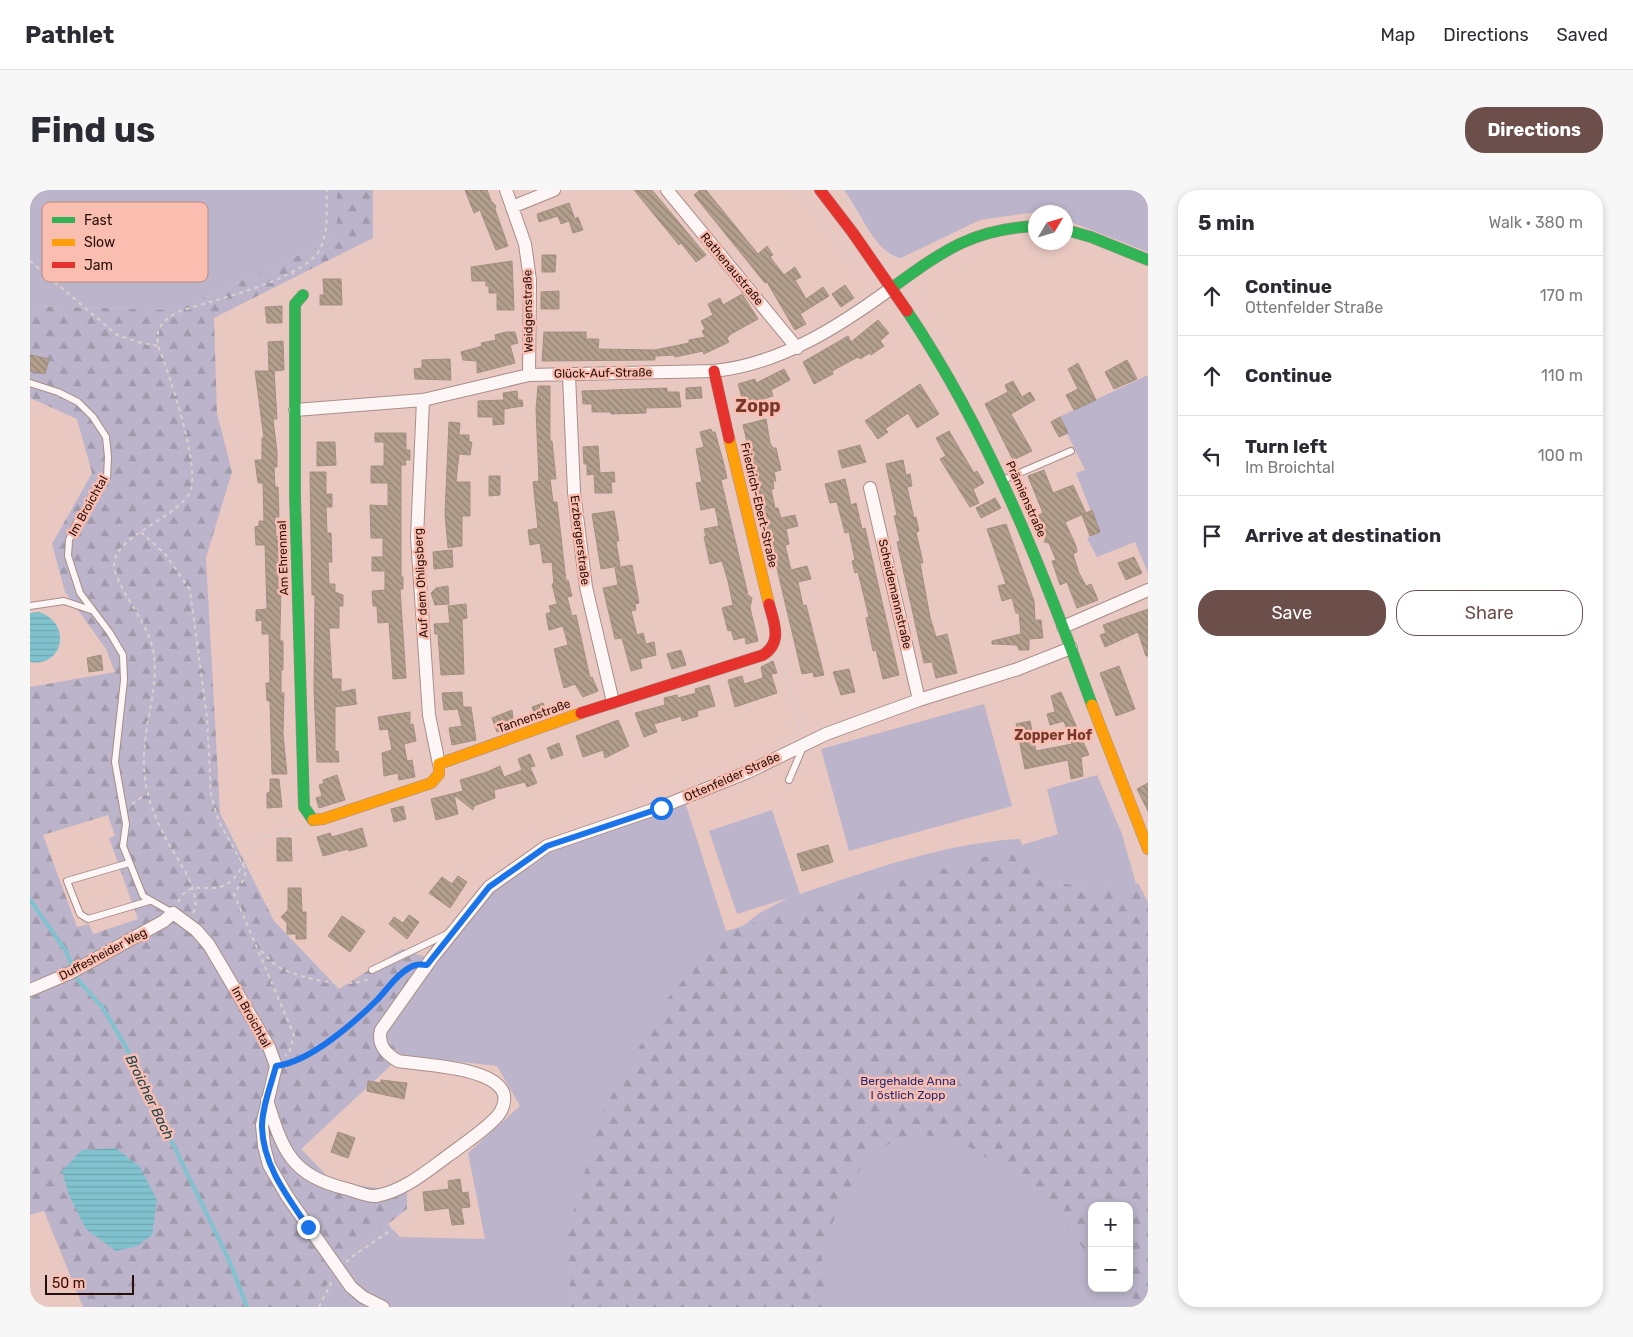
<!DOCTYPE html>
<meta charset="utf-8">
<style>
:root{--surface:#fff;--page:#f7f7f7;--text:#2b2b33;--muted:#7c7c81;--line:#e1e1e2;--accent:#6c4f4a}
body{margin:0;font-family:Rubik,sans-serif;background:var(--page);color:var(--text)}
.controls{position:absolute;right:15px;bottom:15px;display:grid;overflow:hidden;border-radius:10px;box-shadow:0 2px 8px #0003}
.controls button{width:45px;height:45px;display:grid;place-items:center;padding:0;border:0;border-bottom:1px solid var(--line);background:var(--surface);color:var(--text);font:25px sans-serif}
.compass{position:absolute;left:998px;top:15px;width:45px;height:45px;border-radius:50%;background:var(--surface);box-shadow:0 2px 8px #0003;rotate:52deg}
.scale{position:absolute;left:15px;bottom:12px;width:89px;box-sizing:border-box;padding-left:5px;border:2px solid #280e09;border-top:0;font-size:14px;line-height:18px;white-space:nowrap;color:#280e09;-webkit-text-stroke:4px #fabeb1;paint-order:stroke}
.stop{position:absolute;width:15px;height:15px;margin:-11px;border:4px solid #1a73e8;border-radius:50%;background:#fff}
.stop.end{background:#1a73e8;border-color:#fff;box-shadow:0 1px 5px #0008}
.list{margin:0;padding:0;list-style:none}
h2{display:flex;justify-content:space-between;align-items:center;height:65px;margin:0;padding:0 20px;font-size:21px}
h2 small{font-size:16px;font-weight:400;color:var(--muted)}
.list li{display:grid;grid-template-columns:32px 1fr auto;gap:15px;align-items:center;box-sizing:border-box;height:80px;padding:0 20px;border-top:1px solid var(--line)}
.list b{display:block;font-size:19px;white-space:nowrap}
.list p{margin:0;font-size:16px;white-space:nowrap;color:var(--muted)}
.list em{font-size:16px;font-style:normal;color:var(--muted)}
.actions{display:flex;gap:10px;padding:15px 20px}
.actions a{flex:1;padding:11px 0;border:1px solid var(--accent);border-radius:20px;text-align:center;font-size:18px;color:var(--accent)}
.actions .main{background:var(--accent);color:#fff}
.icon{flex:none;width:28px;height:28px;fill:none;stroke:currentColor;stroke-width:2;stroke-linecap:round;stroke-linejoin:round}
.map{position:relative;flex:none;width:1118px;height:1117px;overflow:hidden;border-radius:20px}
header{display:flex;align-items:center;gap:30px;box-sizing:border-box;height:70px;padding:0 25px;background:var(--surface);border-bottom:1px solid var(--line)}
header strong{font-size:24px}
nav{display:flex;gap:28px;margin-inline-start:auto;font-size:18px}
.intro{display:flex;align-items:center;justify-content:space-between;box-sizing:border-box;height:120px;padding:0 30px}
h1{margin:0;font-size:35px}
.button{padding:12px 22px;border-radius:20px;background:var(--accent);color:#fff;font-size:18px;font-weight:700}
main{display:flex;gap:30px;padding:0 30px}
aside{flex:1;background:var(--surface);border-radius:20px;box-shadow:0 2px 8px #0003}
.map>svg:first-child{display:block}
</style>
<header>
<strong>Pathlet</strong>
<nav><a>Map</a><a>Directions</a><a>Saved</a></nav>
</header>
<div class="intro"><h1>Find us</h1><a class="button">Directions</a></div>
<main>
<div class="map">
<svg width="1118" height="1117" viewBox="0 0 1118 1117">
<defs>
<pattern id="forest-firs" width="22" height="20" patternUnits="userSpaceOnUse" patternTransform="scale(1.25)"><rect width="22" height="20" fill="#bbb4ca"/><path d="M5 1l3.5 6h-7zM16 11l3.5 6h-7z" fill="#a19aac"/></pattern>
<pattern id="water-rules" width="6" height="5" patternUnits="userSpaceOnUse" patternTransform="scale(1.25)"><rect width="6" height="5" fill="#81c2cf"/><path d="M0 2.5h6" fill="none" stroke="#6fa6b0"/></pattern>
<pattern id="building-back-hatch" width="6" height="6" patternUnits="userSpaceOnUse" patternTransform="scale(1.25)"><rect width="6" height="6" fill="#b39f8d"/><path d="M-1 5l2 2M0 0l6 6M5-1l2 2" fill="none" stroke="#928071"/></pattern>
</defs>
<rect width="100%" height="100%" fill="#e9c8c2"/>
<path fill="#bbb4ca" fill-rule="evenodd" d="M0,0h307v48l-160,72 -147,-4z
M814,0h304v62l-82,-32v-8h-30l-56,8 -79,38c-26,-4 -42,-49 -57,-68z
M1118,185v198l-13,-31 -38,15 -10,-19 12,-6 -23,-59 9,-3 -26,-53z
M954,514l28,102 -163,45 -28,-102z
M1067,585l25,59 14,50 2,-1 10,19v405h-564l-16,-43 3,43h-254l19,-42 52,-41 12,13 85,2 -17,-86 52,-47 -23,-40 -95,-11 -17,-18 52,-76 55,-70 58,-41 136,-45 40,126 -20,24 52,-41 30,-16 -51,16 -28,-83 63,-21 28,84c71,-24 145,-51 220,-55l2,6 36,-11 -11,-45zM1002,681l10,11 71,6 -70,16zM1062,1016h37v82h-37z"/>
<path fill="url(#forest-firs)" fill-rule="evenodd" d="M307,0h36v48l-159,80 3,95 15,59 -26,86 14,255 54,108 65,68 63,-40 35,12 -52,76 17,18 -101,94 32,33 74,10v17l-71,56 -19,42h-234l-39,-96 -14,4v-528l85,-15 -9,-23 -41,-57 -13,-48 40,-71 -15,-54 -47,-21v-92l147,4 160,-72zM78,625l7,21 -6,2 29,81 -45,15 -4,-10 -12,3 -34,-92z
M982,659l30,33 96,8 10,16v401h-14l-16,-19h11v-82h-37v52l-65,-75 -58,-36 -54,-15 -47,22 -48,93 10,60h-259l-5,-69 36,-126 65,-113 59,-68z"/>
<path fill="url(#water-rules)" d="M9,422c34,11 24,56 -9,50v-49z
M86,958l24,19 17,33 -5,35 -15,11 -21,5 -30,-22 -17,-34 -7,-24 20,-21z"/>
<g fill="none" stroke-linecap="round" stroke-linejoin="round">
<path stroke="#81c2cf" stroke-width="4" d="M0,710l36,51 12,29 25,28 23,39 103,213 18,47"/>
</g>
<path fill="url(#building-back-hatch)" stroke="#a39081" d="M435,0h22l4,11 5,5 -1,3 13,37 -12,4 -16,-40 -6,3z
M604,0h18l54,65 -10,7 -15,-19 -2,2z
M670,0h6l52,64 9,-8 6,9 -3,2 14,18 11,-8 6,10 -6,3 11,19 17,-12 6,9 -29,18 6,10 -11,6 -28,-48 -2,1 -71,-88z
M539,13l6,16 3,-2 5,13 -10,3 -4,-12 -8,3 -3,-8 -19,6 -2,-8z
M512,65h14l-1,17h-13z
M482,71l2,49h-17v-17h-8v-7h-3v-5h-14l-1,-14z
M293,89h18l1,26h-22v-10h4z
M815,95l9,13 -13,9 -9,-13z
M529,101v18h-18v-17z
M712,104l16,25 -27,15 -4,4 2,4 -25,12 -1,-3 -28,6v-2l-20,1v4l-113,1 2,-29h42v7h13l-1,10 57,1 34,-7v-3l16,-3 -3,-6 3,-2 -4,-8 12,-6 -5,-11 12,-6 3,7z
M252,116v17h-15l-2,-16z
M848,130l11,13 -9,8 4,5 -13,9 -1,-2 -10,6 -2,-2 -26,14 1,3 -19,10 -11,-22 45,-26 3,6z
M476,142h9l3,11 -8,2 5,18 -38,10v-12l-14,-1 -2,-8 21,-6 -1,-3 15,-3 -1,-5z
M253,151l1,29 -10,1 3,48h-4l4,33v15h-3l1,20h3l1,30h-4l1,20 3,-1 1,30h-3l1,11v11h3l-1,41v12h3v29h-2v23h3l-1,41 4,40h-15l-2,-73h-3l-1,-18h4l-1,-49h-7v-14l-6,1v-11l11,-1 -2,-64h-9l-1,-18 4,-1v-5h5l-1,-38h-5l-3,-23h7v-22h2l-9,-67h14l-1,-29z
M0,165l19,4 -4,15 -15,-3z
M420,169l1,21 -36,-1 -1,-10 8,-1v-8z
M1097,170l10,19 -23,10 -9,-17z
M1048,173l18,37 -22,10 -8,-15 12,-6 -10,-20z
M754,179l6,11 -19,10 2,6 -23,7 -2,-7 -6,2 -4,-14 17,-5 1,4z
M983,191l9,16 8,-5 5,8 -24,14 21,37 -19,9 -28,-56 23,-12 -3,-7z
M890,194l19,30 -22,14 -9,-15 -23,16 3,3 -10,7 -13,-18z
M508,196h12v55h2l4,38h-6l3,23h4l9,79 2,-1 4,16 -5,1 5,19 4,-1 14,63 2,-1 6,14 -15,6 -8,-13 -11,4 -2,-7 -8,-32 14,-4 -5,-19 -14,4 -3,-16 5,-2 -2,-6 8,-2 -5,-20h2l-2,-22 -9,1 -3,-20 -10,2 -2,-15 10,-2 -5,-46 6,-1 -3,-72z
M671,197l1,11 -16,1v-11z
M637,198v4h12l2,15 -35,1v5l-35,1v-2h-19v-8h-9l-1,-13z
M487,201l1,9h4l1,6 -19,3v15l-11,1v-8h-15v-16l26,-1 -1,-7z
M1030,227l8,16 -9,4 -8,-15z
M736,229l4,24 3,5h3l5,22 -7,2 2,9h-3l1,8h-3l4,19h3l3,10 14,-3 3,11 -12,3 3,15 -4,1 6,25 16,-4 4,13 -13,3 5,24 3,-1 18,70 -10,2 -1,-5 -11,2 -59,-249z
M419,232l11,1 -1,12h10v7h3l-2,13 -11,-1 -3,28h14v34h-8v30l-14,2 -3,-34z
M681,239l1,3h3l8,29 4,17 -6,2 27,115 4,3 -2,10 8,33 -12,3 -1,-7 -11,3 -3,-10 -3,1 -6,-23 11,-3 -5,-24 -6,-20 -12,3 -6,-27 2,-1 -2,-7 15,-3 -4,-19 -14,3 -5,-27 6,-1 -6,-33 8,-2 -4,-15z
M919,241l25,42 3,-2 7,12 -11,6 6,14 -9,4 -30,-48 6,-3 -10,-18z
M345,243h31v17h4v10h-5l1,5h-5v112h2v12h-3l6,89 -13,1 -4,-57 -11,1 -1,-17h-4l-1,-15 13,-1v-19h-13v-14h11v-19h-12l-1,-33 18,1v-23h-17v-17h13v-24h-9z
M287,252h18l1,23 -19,1z
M830,255l6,17 -24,6 -4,-17z
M568,256l2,27 14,-1 1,10h-4l1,11h-17l-1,-19 -7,1v-11h-3l-1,-17z
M873,270l3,15 4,-1 2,12 -5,1 7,31 2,-1 3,14 -3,1 7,31h-3l10,54 6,20 11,-3 10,39 -21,5 -4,-16 -8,1 -27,-121 3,-1 -6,-25 3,-1 -11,-51z
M1014,280l9,23 20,-8 13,28 -21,9 11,24 1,6 -4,2 6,19 7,13 5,-2 7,16 -21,8 -10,-26 -7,3 -8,-24 4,-1 -7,-17 -5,-1 2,-5 -10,-21 7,-3 -15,-37z
M280,282h16v22h6v13h-6l1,26h4l1,29h-4l1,22h6v8l8,3v11h-4v22h-10l3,51h9v13l14,-3 1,13 1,2 -22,3v44h3l1,11h-22l-3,-74 1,-93h-3z
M459,286h11v19l-11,1z
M815,289l6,26 5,-2 6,26 3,-1 34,147 -16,4 -7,-29 -3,1 -1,-5 -6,-28 3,-1 -11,-45 -3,1 -3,-12 3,-1 -6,-28 -4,1 -8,-31 -7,1 -5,-19z
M965,308l6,10 -20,10 -5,-10z
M1062,320l8,22 -10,4 -8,-21z
M584,321l5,30h-3l4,25 -19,3 -9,-55z
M976,334l28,77 1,19h6l2,18 -14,1v11h-10l-2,-5 -25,-1v-3l29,-7 -2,-21h-3l-4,-15 -10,3 -4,-15 8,-2 -19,-55z
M422,360l1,17 -19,2 -1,-17z
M1104,367l8,16 -16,7 -8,-17z
M602,375l7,38 -4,1 1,6 -5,1 6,24 6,-2 3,11 8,-2 2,13 -16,4 2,9 -11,3 -9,-33 -7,1 -12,-51 15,-3 -3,-17z
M418,396l1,18 -14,1 -4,-12 5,-5z
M436,414l1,14 -5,1 2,55 -23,1 -3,-41h-3l-1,-10 16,-1 -2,-17z
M1118,419v47h-2l-8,-24 -33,15 -5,-12 6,-2 -3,-8z
M651,460l5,15 -14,4 -5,-15z
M71,465l2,15 -14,2 -2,-14z
M743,471l4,12 -6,1 6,19 -42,14 -7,-27 14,-4 2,8 19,-6 -2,-11z
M1089,476l16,43 -19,7 -16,-43z
M819,479l6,23 -14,3 -8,-23z
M679,495l6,21 -18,5 1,5 -16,5 -1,-5 -27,8 3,8 -13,5 -9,-24 30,-8 -1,-7 13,-3 1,3 18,-5 -1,-4z
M432,502l1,15h8l5,33 -24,5 -3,-17 13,-2 -4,-17 -14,1 -2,-17z
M1031,502l28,63 -8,2 2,19 -12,3 -3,-19 -43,9 -9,-45 14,-3 6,30 36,-7 -8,-23 -14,4 -3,-11 8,-2 -4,-16z
M513,513l4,11 -11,4 -4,-11z
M482,520l2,16 -17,6 -5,-14z
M380,522v13l3,-1 3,17 -12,3 3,17 5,-1 3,17 -16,3 -1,-7 -14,3 -2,-23 10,-3 -4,-21 -8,1 -2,-13z
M588,530l11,26 -24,12 -2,-8 -20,7 -7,-21z
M529,553l4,12 -12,4 -4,-11z
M500,564l5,12 -5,1 7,16 -10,4 -2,-5 -31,8 1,8 -21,8 -1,4 -19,-15 4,19 -22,6 -5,-21 32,-8 -3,-11 27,-8 13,-6 4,11 18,-7 -4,-11z
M307,585l8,25 -26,8 -3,-10 6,-2 -3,-11 5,-2 -1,-3z
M240,589h9l3,28 -15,1v-15l3,-1z
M1118,593v28l-11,-22z
M373,616l3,13 -12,3 -3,-13z
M332,638l5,18 -18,5 -1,-2 -25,7 -6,-19 13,-4 2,4z
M247,648h14l1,23h-15z
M798,655l5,17 -31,9 -5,-17z
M428,686l9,6 -17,26 -21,-15 13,-16 10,7z
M258,698h13l1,24h4v27h-10v-5h-9v-11l-6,-6 7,-7z
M379,725l10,7 -12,17 -18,-15 5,-7 9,6z
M312,726l23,15 -15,21 -22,-16z
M351,890l26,3 -3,16 -37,-8 1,-10 13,2z
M308,942l17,6 -7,20 -17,-6z
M430,989l2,14 6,-1 2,15 -9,1 3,16 -12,1 -3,-17 -24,3 -2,-19 26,-3 -1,-8z"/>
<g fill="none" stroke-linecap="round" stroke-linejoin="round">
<defs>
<path id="lane" d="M0,193l28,9 20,10 15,15 13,20 2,20 -1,20 -31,47 -7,16 -1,16 12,37 30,40 13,22 1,25 -9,82 11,62 -3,22 20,50 30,17
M973,290l68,-29
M0,416l34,-5 27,9
M759,590l14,-33
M99,673l-62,18 13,33 8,5 61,-18
M342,780l77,-37"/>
<path id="street" d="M476,0l19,54 5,36 -1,95
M637,0l130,158
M482,17l42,-17
M539,185l5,117 12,95 27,115
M393,210l-6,137 12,178 10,49
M265,220l128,-10 106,-25 185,-4c67,-7 126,-45 179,-84
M840,298l49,212
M1033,437l85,-37
M0,800l40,-17 94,-52 9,-8 23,17 13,15 60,102 7,19 -14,59 2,21 5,19 18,31 64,91 12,10 20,10
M237,910c16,51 23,75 80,89 8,2 21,8 29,7 28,-5 51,-25 73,-41 12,-9 46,-32 52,-44 3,-6 5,-15 1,-21 -14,-23 -78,-25 -104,-29 -12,-7 -21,-16 -17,-31l51,-72 57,-71 58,-41 114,-39 87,-35 78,-38 93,-34 99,-31 53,-21"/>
<path id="fast" d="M1036,40l25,7 57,23
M863,97c50,-36 79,-58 143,-61
M273,105l-8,9v192l9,311 9,13
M877,121c82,122 135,257 185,394"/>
<path id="slow" d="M699,248l40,166
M1062,515l56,144
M283,630l10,-1 108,-36 8,-9v-10l142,-51"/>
<path id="jam" d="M790,0l33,43 54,78
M684,181l15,67
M551,523l182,-58c20,-13 11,-32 6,-51"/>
</defs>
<use href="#lane" stroke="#a98d88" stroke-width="8"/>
<use href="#street" stroke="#a98d88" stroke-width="14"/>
<use href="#fast" stroke="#a98d88" stroke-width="12"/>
<use href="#slow" stroke="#a98d88" stroke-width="12"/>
<use href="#jam" stroke="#a98d88" stroke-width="12"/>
<path stroke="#dbd0ce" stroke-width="2" stroke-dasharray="4 4" stroke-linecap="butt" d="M768,0l55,70
M812,1l19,27
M858,65l8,4 13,-3
M0,71l87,74 21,7 20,4
M262,81l5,11
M111,342l25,23 24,35 17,127 4,78 8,27 27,48 -2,9 -10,15 60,141 -5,18 -4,3
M751,467l21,75
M102,614l14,-10
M79,640l8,-2
M1109,671l9,18
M148,712c12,-25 31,-7 49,-18 14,-8 19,-30 28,-43l45,-14
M163,723c11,-18 -17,-56 -26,-72 -14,-27 -24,-52 -23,-83 0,-36 16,-72 9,-109 -7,-29 -29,-50 -38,-78 -10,-35 66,-51 76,-82 8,-27 -22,-116 -33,-143 -1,-9 -1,-15 4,-22 11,-14 33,-17 48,-22 27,-8 100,-28 111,-55 8,-18 5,-38 6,-57
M231,761c6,5 13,14 21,18 23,10 64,20 87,10
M258,875l62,-40 59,-56
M316,1072c21,-20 66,-36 66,-66
M289,1117l13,-26"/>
<use href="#lane" stroke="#fcf7f6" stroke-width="6"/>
<use href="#street" stroke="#fcf7f6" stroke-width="12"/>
<use href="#fast" stroke="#30b455" stroke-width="11"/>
<use href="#slow" stroke="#ff9f0a" stroke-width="11"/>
<use href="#jam" stroke="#e5322d" stroke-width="11"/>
</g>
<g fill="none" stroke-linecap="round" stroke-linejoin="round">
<path stroke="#1a73e8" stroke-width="6" d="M278,1037c-21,-31 -45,-62 -46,-100 0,-20 9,-42 14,-61 34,-4 78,-43 102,-67 10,-11 23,-30 38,-34 3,-1 8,0 11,0l62,-78 58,-41 114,-38"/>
</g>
<g text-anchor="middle" stroke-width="5" stroke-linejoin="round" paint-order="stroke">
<g font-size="12" fill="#280e09" stroke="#fabeb1">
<text transform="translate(702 79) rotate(50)" y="4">Rathenaustraße</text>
<text transform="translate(498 121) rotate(-91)" y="4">Weidgenstraße</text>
<text transform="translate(573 183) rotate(-1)" y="4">Glück-Auf-Straße</text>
<text transform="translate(996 309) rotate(66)" y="4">Prämienstraße</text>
<text transform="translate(729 315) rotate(77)" y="4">Friedrich-Ebert-Straße</text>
<text transform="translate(58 316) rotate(-61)" y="4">Im Broichtal</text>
<text transform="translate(550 350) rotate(83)" y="4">Erzbergerstraße</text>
<text transform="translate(253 368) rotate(-92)" y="4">Am Ehrenmal</text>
<text transform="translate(391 393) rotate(-93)" y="4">Auf dem Ohligsberg</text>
<text transform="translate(865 404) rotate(77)" y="4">Scheidemannstraße</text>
<text transform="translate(504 526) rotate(-20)" y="4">Tannenstraße</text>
<text transform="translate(702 587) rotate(-24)" y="4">Ottenfelder Straße</text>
<text transform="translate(73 764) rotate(-28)" y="4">Duffesheider Weg</text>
<text transform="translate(221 827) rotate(61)" y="4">Im Broichtal</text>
</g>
<g font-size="12" fill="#222b79" stroke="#fabeb1">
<text x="878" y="895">Bergehalde Anna<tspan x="878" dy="14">I östlich Zopp</tspan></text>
</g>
<g font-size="14" font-weight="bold" fill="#78392d" stroke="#fabeb1">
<text x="1023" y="550">Zopper Hof</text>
</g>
<g font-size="14" font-style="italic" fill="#174750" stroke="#fabeb1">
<text transform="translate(120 907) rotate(64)" y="5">Broicher Bach</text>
</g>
<g font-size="18" font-weight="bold" fill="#78392d" stroke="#fabeb1">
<text x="728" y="222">Zopp</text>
</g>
</g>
<rect x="12" y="12" width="166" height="80" rx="8" fill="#fabeb1" stroke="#bb897f" stroke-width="1"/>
<rect x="22" y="27" width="23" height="6" fill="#30b455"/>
<rect x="22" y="49" width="23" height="7" fill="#ff9f0a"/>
<rect x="22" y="72" width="23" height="6" fill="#e5322d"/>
<g font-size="14" fill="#280e09">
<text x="54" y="35">Fast</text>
<text x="54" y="57">Slow</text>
<text x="54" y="80">Jam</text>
</g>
</svg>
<div class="controls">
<button>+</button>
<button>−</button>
</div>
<svg class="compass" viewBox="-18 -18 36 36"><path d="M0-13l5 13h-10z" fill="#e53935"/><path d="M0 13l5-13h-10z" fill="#7c7c81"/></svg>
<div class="scale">50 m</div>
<div class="stop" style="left:631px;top:618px"></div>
<div class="stop end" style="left:278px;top:1037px"></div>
</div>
<aside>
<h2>5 min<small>Walk · 380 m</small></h2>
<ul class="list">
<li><svg class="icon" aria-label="ahead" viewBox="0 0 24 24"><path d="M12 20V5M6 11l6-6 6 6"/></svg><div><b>Continue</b><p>Ottenfelder Straße</p></div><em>170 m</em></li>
<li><svg class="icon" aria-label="ahead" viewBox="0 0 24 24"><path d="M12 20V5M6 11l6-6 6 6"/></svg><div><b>Continue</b></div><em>110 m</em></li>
<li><svg class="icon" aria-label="left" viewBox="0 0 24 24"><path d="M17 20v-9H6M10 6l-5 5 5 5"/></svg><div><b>Turn left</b><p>Im Broichtal</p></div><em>100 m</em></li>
<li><svg class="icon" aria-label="arrive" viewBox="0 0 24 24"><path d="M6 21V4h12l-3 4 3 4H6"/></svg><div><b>Arrive at destination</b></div></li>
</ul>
<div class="actions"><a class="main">Save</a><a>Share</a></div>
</aside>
</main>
